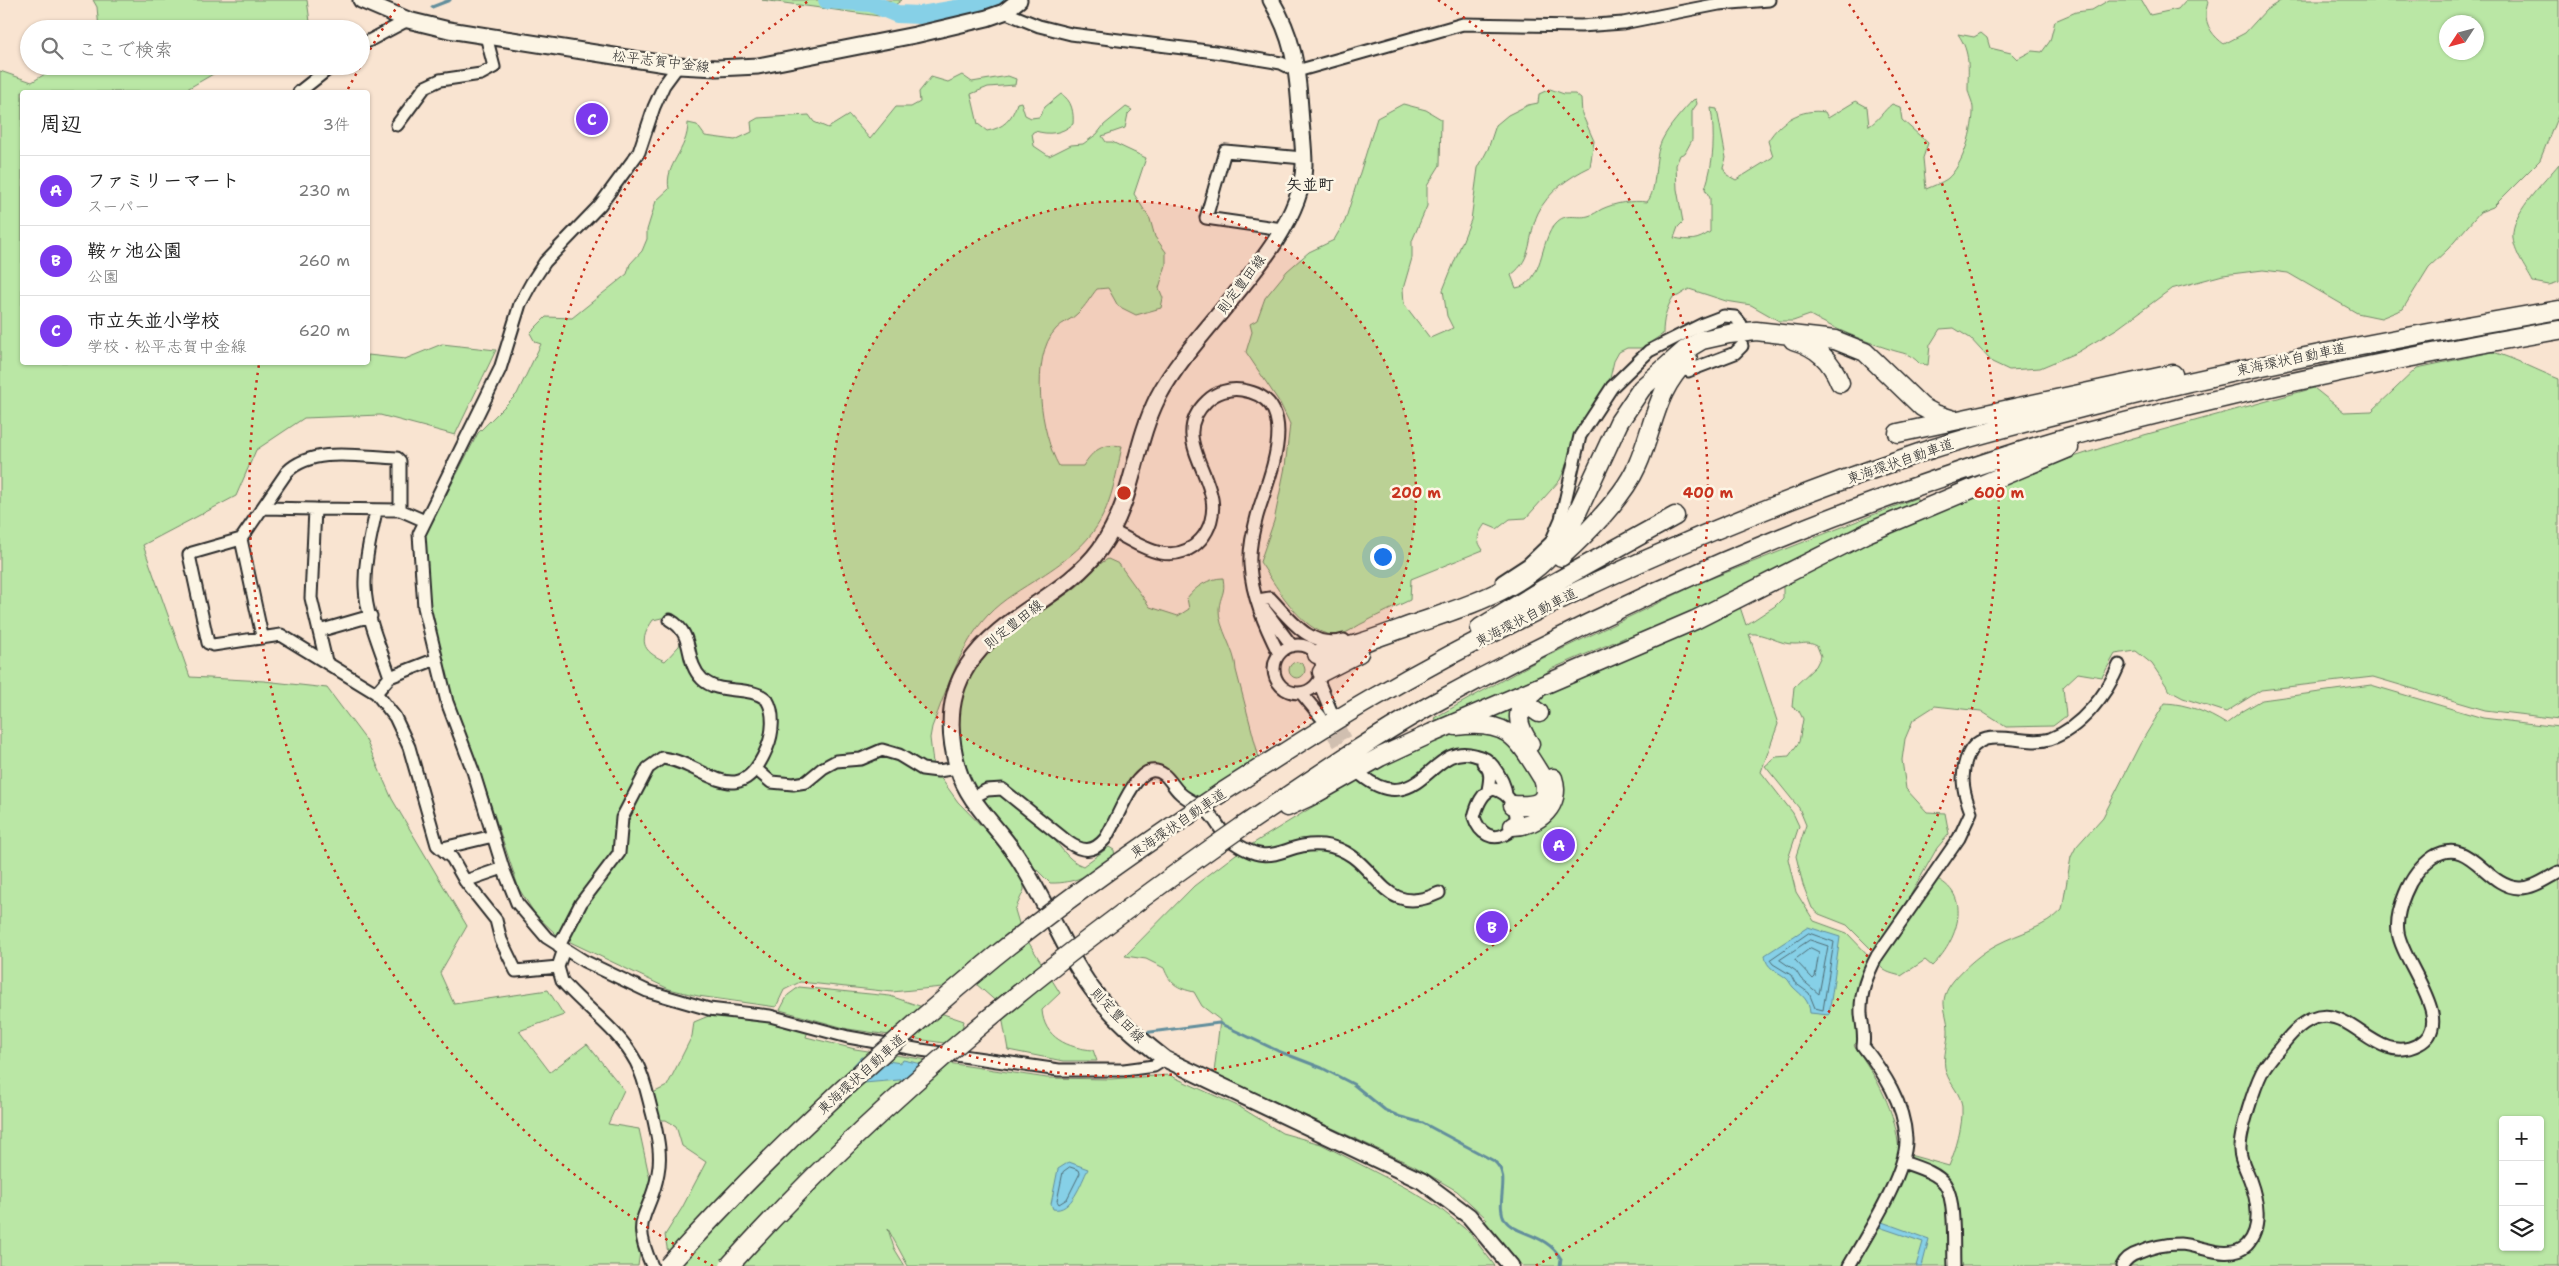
<!DOCTYPE html>
<html lang="ja">
<meta charset="utf-8">
<style>
:root{--surface:#fff;--page:#f6f6f6;--text:#222;--muted:#767676;--line:#e0e0e0;--accent:#7c3aed}
body{margin:0;font-family:"Shantell Sans","Klee One",sans-serif;background:var(--page);color:var(--text)}
.controls{position:absolute;right:15px;bottom:15px;display:grid;overflow:hidden;border-radius:5px;box-shadow:0 1px 4px #0004}
.controls button{width:45px;height:45px;display:grid;place-items:center;padding:0;border:0;border-bottom:1px solid var(--line);background:var(--surface);color:var(--text);font:25px sans-serif}
.compass{position:absolute;left:2439px;top:15px;width:45px;height:45px;border-radius:50%;background:var(--surface);box-shadow:0 1px 4px #0004;rotate:234deg}
.you{position:absolute;left:1382px;top:556px;width:18px;height:18px;margin:-12px;border:4px solid #fff;border-radius:50%;background:#1a73e8;box-shadow:0 0 0 8px #1a73e833}
.badge{display:grid;place-items:center;width:32px;height:32px;border-radius:50%;background:var(--accent);color:#fff;font-size:16px;font-weight:700}
.pin{position:absolute;translate:-50% -50%;border:2px solid #fff;box-shadow:0 1px 5px #0006}
.list{margin:0;padding:0;list-style:none}
h2{display:flex;justify-content:space-between;align-items:center;height:65px;margin:0;padding:0 20px;font-size:21px}
h2 small{font-size:16px;font-weight:400;color:var(--muted)}
.list li{display:grid;grid-template-columns:32px 1fr auto;gap:15px;align-items:center;box-sizing:border-box;height:70px;padding:0 20px;border-top:1px solid var(--line)}
.list b{display:block;font-size:19px;white-space:nowrap}
.list p{margin:0;font-size:16px;white-space:nowrap;color:var(--muted)}
.list em{font-size:16px;font-style:normal;color:var(--muted)}
.icon{flex:none;width:28px;height:28px;fill:none;stroke:currentColor;stroke-width:2;stroke-linecap:round;stroke-linejoin:round}
.map{position:relative;flex:none;width:2559px;height:1266px;overflow:hidden}
.search{position:absolute;background:var(--surface);box-shadow:0 1px 4px #0004;left:20px;top:20px;width:350px;height:55px;display:flex;align-items:center;gap:12px;box-sizing:border-box;padding:0 18px;border-radius:28px;color:var(--muted);font-size:19px}
.panel{position:absolute;background:var(--surface);box-shadow:0 1px 4px #0004;left:20px;top:90px;width:350px;height:275px;border-radius:5px}
.map>svg:first-child{display:block}
</style>
<div class="map">
<svg width="2559" height="1266" viewBox="0 0 2559 1266">
<rect width="100%" height="100%" fill="#f9e4d1"/>
<filter id="ink" filterUnits="userSpaceOnUse"><feTurbulence type="fractalNoise" baseFrequency=".02" numOctaves="2"/><feDisplacementMap in="SourceGraphic" scale="10" xChannelSelector="R" yChannelSelector="G"/><feConvolveMatrix kernelMatrix="1 2 1 2 8 2 1 2 1" color-interpolation-filters="sRGB"/></filter>
<g filter="url(#ink)">
<path fill="#bae7a5" stroke="#728968" fill-rule="evenodd" d="M93,0h214l4,29h-212l-2,-22z
M762,0h140l-23,16z
M2109,0h32l9,15 28,-6 8,-9h22c0,5 -2,8 -2,12 -1,14 8,25 18,32l21,-11 21,-23 16,-10h277v113l-19,47 -47,47 -13,5 -32,37 -19,18 -26,42 -22,9 -24,-5 -69,-40 -25,-3 -40,5 -52,14 -53,39 -40,24 -38,16 -31,2 -17,-8 -22,-24 -16,-10 -14,1 -10,16 -2,20 -8,-1c-11,-12 -17,-10 -31,-15 -25,-8 -57,-21 -79,-34l-17,6h-14l-28,-16 -25,-4 -37,-12 -11,7 -5,1c-7,12 -10,23 -10,37l-21,14h-15l-8,4 -5,9 -6,26 -30,49 -18,44 -34,38 -16,1 -13,10 -12,-5c-7,10 -10,15 -2,26l-72,29 -1,21c-15,7 -30,14 -45,22 -7,3 -13,8 -20,11 -36,13 -68,-46 -85,-71l14,-41 11,-54 5,-43 -10,-21 -34,-51 6,-20 -2,-8 7,-4 8,-22 22,-27 22,-19 25,-12 11,-19 32,-103 26,-14 23,6 15,9 -1,46 -13,21v20l-15,35v17l-9,31 1,15 26,34 23,-10 -6,-12 -4,-26 28,-70 7,-52 10,-19 8,-24 12,-10 20,-10 10,-2 1,-9 11,-5 14,5h11l6,5 1,15 12,27 -4,26c-21,10 -42,25 -52,46 -11,24 -4,45 -27,62l5,13c28,-4 23,-48 40,-65 10,-11 20,-4 32,-7 5,-1 10,-5 14,-7 13,-6 30,-9 45,-7 11,-12 6,-44 15,-62 7,-14 20,-28 31,-40l3,-1 1,5 -5,7v29l-7,13 -5,2 -4,10 1,24 6,33 -5,5 -4,11c16,3 23,3 36,-6v-34l-5,-9c9,-27 10,-53 6,-81l6,1 9,49 -3,10 4,7 9,5 37,-23 -5,-16c12,-20 33,-33 57,-29l3,6 28,-17 11,6 2,19c10,-6 14,-15 23,-22l8,3 2,13 26,23 -5,15 3,31c7,-3 15,-6 21,-10 16,-13 27,-51 26,-71 0,-6 -4,-12 -5,-18 0,-22 3,-37 -10,-56l16,3 7,-4 6,5 3,10 21,5 6,6 15,-8 10,1 8,-11 5,-20 21,-9 16,-2zM2446,22h30v30h-30z
M58,66h169l-45,26h-160v270h346v-7l37,4 37,-15 54,6 -41,85 -75,-20 -76,3 -48,32 -20,46 -93,49 47,132 74,4 63,7 39,52 26,59 75,127 -27,47 14,31 94,-14 16,25 -45,16 31,41 37,-28 37,46 -16,34 31,5 11,51 -12,86h-638v-1195l32,11z
M962,75l10,7 36,-6 8,3 -1,6 -27,2 -17,7 7,30 9,7c16,-3 25,-11 30,-28l4,-1 4,13 6,3 8,-1 6,-10 16,-13c11,6 13,19 12,30 -12,10 -24,11 -38,7l-3,2 2,13 15,10 22,-11 12,-1 14,-10 7,-9 22,-18 6,3 -4,4 -3,14 -23,8 4,6h6l34,16 -12,36 16,25 5,18 11,15v13l-7,23 4,10 -2,10 -25,7 -18,-9 -10,-18 -11,1c-6,7 -12,18 -19,24 -6,7 -16,9 -22,16 -27,28 -15,106 3,137h24c10,-16 20,-23 39,-20 -13,69 -21,92 -82,131 -18,12 -37,22 -52,38 -28,30 -41,74 -56,112l-2,11 3,25 -11,3 -19,-13 -20,-6 -25,9h-17l-8,2 -30,22h-24l-8,-3 -10,-9c12,-26 23,-50 4,-76 -17,-3 -42,-3 -56,-13 -24,-16 -8,-45 -39,-63l-17,4c-14,20 -12,31 12,41l14,-15 3,-10 8,29 16,21 16,6 35,5 8,5 4,19 -1,15 -13,33 -16,9 -25,-3 -44,-22 -10,1 -14,10 -27,53 -4,35 -38,51 -18,34 -24,-23 -16,-25 -40,-120 -27,-72 -22,-91 -6,-68 54,-105 39,-39 24,-50 -6,-2 -5,-9 16,-16 26,1 55,-44 3,-10 12,-13 5,-12v-9l9,-29 13,-12c-5,-25 19,-38 19,-66l9,2 8,11 30,4 17,-8 -1,-10 7,-4 51,-3 5,7 14,6 21,-13 21,24 26,-32h15l9,-5 -1,-10 12,-15 17,5z
M2559,164v118l-10,3 -16,-3c-7,-14 -22,-33 -20,-50 2,-22 32,-51 46,-68z
M2493,352c23,7 43,18 66,27v340l-74,-9 -112,-33 -112,13 -35,22 -43,-14 -13,-7 -18,-27 -16,-13 -21,3 -13,23 -24,-4 -15,14 3,29 -13,10 -47,1 -25,-16 -46,-5 -22,14 -8,19 -3,21 4,29 21,23 18,1 4,21 -12,14 -27,48 -37,55 -26,-26 -28,-11 -7,-6 -9,-23 -7,-29 10,-31 -7,-17 -34,-42 11,-9 13,-1 10,-14 4,-23 -4,-8 -7,-4 2,-20 22,-21 5,-10 -4,-10c-10,-5 -12,-2 -22,-2 -16,1 -30,-12 -46,-10l29,90 -17,48 32,41 6,13 -11,33 8,33 18,29 33,12 25,26 -10,79 -8,7c23,33 42,65 45,107l50,14c7,-17 14,-40 13,-59 -1,-14 -12,-22 -16,-35 -4,-13 1,-24 2,-38 1,-23 -13,-31 6,-54 11,-13 28,-28 44,-36 21,-11 47,-16 64,-34l9,-53 5,-10 27,-30 37,-73 25,-41c22,1 42,9 61,21l17,-13 19,-11 109,-15 112,33 76,9v539h-1037l-4,-5 -2,2 -33,-39 4,-5 -30,-28 -43,-25 -200,-93 6,-53 -18,-14 -8,-14c-17,-4 -24,-8 -30,-24l-18,-9 -21,-3 69,-70 42,-32 117,-72 273,-145 -75,32 -11,9 -102,45 -4,-5 105,-58 163,-78 214,-84 4,6 -185,88 11,33 29,-19 8,-8v-14l124,-62 112,-47 107,-35 188,-52 30,24 28,-1 45,-43zM2503,1120h37v127h-37z
M1108,559l11,5 31,43 28,9 11,-7 -2,-11c8,-11 22,-20 36,-20 3,16 -3,17 -4,31 -1,19 17,42 17,61l23,88 -60,40 -14,-6 -36,-25 -54,76 -15,1 -78,-61h-17l-9,6c-26,-42 -25,-96 9,-134 21,-24 50,-39 76,-57 7,-5 15,-10 21,-16 9,-8 15,-18 26,-23z
M1289 670a8 8 0 1 1 16 0a8 8 0 1 1-16 0Z
M882,752l41,20 17,5 18,25 45,46 21,34v8l-9,20 6,20 39,63 -18,17c2,28 26,38 51,40l4,11h-34l-55,-11 -8,-45 -33,-29 -25,11 -50,5 -92,-10 -16,8 -8,17 -78,-11 -29,-7 -103,-49 21,-40 28,-33 11,-48 27,-51 11,-7c26,12 67,34 94,15l37,11 30,-17z
M994,793c20,8 38,24 53,39 13,12 19,28 36,34l26,-19 5,3 1,7c-22,15 -37,27 -65,26l-19,-19 -45,-61 -2,-6z
M1933,877c42,17 24,65 -1,89l-7,-6 -24,16c-11,-3 -19,-4 -24,-15z
M799,987l91,9 74,25 -6,24 -110,-16 -68,-19 8,-15z
M711,1015l49,5 48,11 -2,6 49,12 192,29 64,1 58,-4 71,32 42,26 39,11 87,45 30,18 31,25 26,34h-587l-20,-37 6,19 11,18h-235l-5,-31 17,-27 24,-46 -24,-16 -6,-20 -10,-6h-10l-5,-26 16,-8 25,-50 2,-14z"/>
<path fill="#86d0e7" stroke="#628e9c" d="M1808,927l32,10 -11,78 -19,-2c-1,-14 -8,-17 -17,-26 -3,-3 -4,-7 -7,-9 -10,-8 -20,-9 -21,-23z
M861,1057l40,6 2,-3 19,4v14l-58,5 -14,-14z
M1069,1162l19,7c-7,13 -16,44 -35,40l-2,-5 7,-35z
M1882,1222l47,17 -7,27h-6l7,-24 -44,-15z"/>
<g fill="none" stroke-linecap="round" stroke-linejoin="round">
<path stroke="#4f6d76" stroke-width="1" d="M1809,933l25,9 -11,68 -8,-2 -6,-15 -14,-10 -4,-8 -18,-11 -3,-4z
M1810,940l18,6 -9,48 -18,-15 -5,-8 -16,-11z
M1811,948l8,4 -4,25 -2,2 -18,-19z
M1070,1167l9,3 1,3 -13,26 -8,5 -2,-3 6,-29z"/>
<path stroke="#628e9c" stroke-width="3" d="M432,7l18,-7
M1143,1033l76,-10 59,28 44,17 31,16 32,26 16,7 22,6 71,38c19,16 0,41 11,59 10,15 42,13 56,39l-1,7"/>
<path stroke="#86d0e7" stroke-width="18" d="M827,0l44,3 26,11 23,1 81,-14"/>
<path stroke="#d0bfb0" stroke-width="11" stroke-dasharray="11 5.5" stroke-linecap="butt" d="M1333,714l22,44
M1324,721l23,37"/>
<defs>
<path id="minor" d="M1004,12l35,14 32,8 144,18 66,11 16,8 166,-47 118,2 42,-3 96,-19 50,-4
M361,45l47,-25
M678,66l-14,19 -10,22 -15,45 -39,53 -55,57 -13,20 -12,22 -20,65 -81,165 5,73 23,95 26,69 30,97 14,35 29,34 38,24 63,30 62,18 61,7 78,21 73,13 138,20h65l30,-4 11,-7
M299,92l33,-26
M397,125l28,-38 15,-7 41,-6 13,-7 -8,-31
M1282,229l-76,-11 19,-67 78,7
M1688,371l47,-18 7,-7
M264,508l51,1
M400,510v-49l-3,-3c-35,-1 -84,-12 -110,14l-46,67 -49,14 -3,2 19,88 5,2 68,-10 95,58 19,24 14,30 28,98 15,13 13,23 31,39 5,20 15,31 42,-4
M376,511c-5,25 -12,51 -11,76 1,30 16,62 25,90
M1113,531c15,8 32,19 48,22 33,6 56,-24 51,-54 -6,-35 -39,-66 -5,-98 9,-9 23,-13 35,-11 64,10 25,90 15,126 -4,16 -8,32 -7,49 2,32 15,61 29,89
M241,539l21,97
M1502,581l26,-17 23,-22 10,-23 19,-83 32,-49 37,-36 54,-27 21,-8 11,1 6,7
M1258,600l12,-2c20,21 41,52 74,42
M1259,602l33,44
M319,631l52,-15
M1274 669a24 24 0 1 1 48 0a24 24 0 1 1-48 0Z
M326,661l-15,-63 4,-89 85,1 25,11
M1319,683l12,28
M376,693l14,-16 46,-18
M1302,694l19,23
M1483,763c9,8 7,16 5,27
M757,770l14,12 22,2 13,-2 17,-14 13,-7 25,-2 21,-9 17,5 23,14 16,2 20,-3
M1361,775c11,9 24,17 39,14 28,-4 42,-44 74,-34 9,3 12,2 19,11 6,8 12,18 13,28
M1494,789c9,3 13,6 18,14 17,28 -26,52 -38,14 3,-11 8,-26 20,-28z
M971,798l16,-8 15,-1 66,53c14,10 25,11 37,-3 11,-16 27,-65 46,-68 15,-2 20,14 29,22 8,8 21,11 28,19 8,8 12,19 21,27 46,34 52,2 94,6 57,7 53,77 116,48
M443,848l50,-12
M465,881l38,-13
M559,946l22,-43 38,-50 3,-35 26,-50 14,-10c42,4 77,58 105,-10 6,-14 8,-35 0,-48 -18,-16 -48,-4 -65,-21 -19,-19 -6,-44 -32,-59
M564,949l-6,18 4,14c23,27 57,49 74,81 9,17 12,36 17,54 4,19 9,38 5,57 -8,46 -29,42 -6,93
M1903,1162c13,5 33,10 42,22 11,16 8,62 9,82
M1849,1266c17,-30 59,-95 57,-128 -2,-35 -22,-65 -43,-92 2,-11 -1,-21 -2,-32 -1,-21 6,-39 16,-58l82,-118 12,-26c-7,-18 -11,-33 -5,-52 13,-40 55,-12 84,-21 31,-11 57,-45 69,-74
M2122,1266c3,-6 9,-11 16,-13 13,-6 28,-9 42,-9 20,1 50,18 67,1 16,-17 10,-46 3,-65 -4,-11 -11,-22 -10,-33 1,-18 14,-59 22,-75 5,-10 14,-19 21,-28 58,-75 83,29 136,0 39,-21 -17,-81 -21,-112 -2,-13 2,-26 7,-38 6,-15 14,-27 28,-37 37,-23 52,30 86,31 14,1 28,-10 40,-16"/>
<path id="major" d="M361,0l47,20 41,10 229,36 39,2 41,-2 157,-31 72,-17 17,-6 15,-12
M1271,0c22,37 26,66 29,108 1,19 4,38 4,57 -3,80 -110,162 -146,232 -26,52 -23,103 -58,152 -35,48 -100,66 -132,116 -21,32 -20,69 -10,104 10,33 37,55 56,83 30,43 47,94 78,137 20,27 46,49 73,70l257,122 47,35 42,50"/>
<path id="highway" d="M1793,340c24,7 38,20 47,43
M1898,433l275,-59
M1561,557c26,-24 62,-59 76,-91 18,-40 17,-74 51,-107
M1480,628l65,-40 130,-72
M1317,654c33,-6 64,-18 95,-29 59,-21 124,-38 157,-95l50,-108 23,-34 43,-38 17,-10 27,-6 27,-3 79,9 30,12 57,55 13,7 19,6
M1322,672l37,-19
M1519,715l7,-7h6l7,5
M1456,726c54,-7 62,13 87,53 9,27 -12,27 -30,26
M1530,744c-14,-20 -17,-36 5,-52
M1221,793c49,-31 97,-63 147,-92 174,-101 361,-183 551,-248 57,-19 116,-33 174,-48 154,-39 309,-68 466,-95
M1287,807l26,-12 67,-38 52,-24 263,-113 172,-87 202,-85
M1243,826c61,-41 122,-84 186,-120 154,-85 314,-158 480,-217 54,-19 108,-38 163,-53 160,-43 323,-78 487,-106
M1513,826c26,0 49,-22 40,-48"/>
</defs>
<use href="#minor" stroke="#2b2b2b" stroke-width="15"/>
<use href="#major" stroke="#2b2b2b" stroke-width="19"/>
<use href="#highway" stroke="#2b2b2b" stroke-width="21"/>
<use href="#minor" stroke="#fcf5e5" stroke-width="11"/>
<use href="#major" stroke="#fcf5e5" stroke-width="15"/>
<use href="#highway" stroke="#fcf5e5" stroke-width="18"/>
<defs>
<path id="highway-bridge" d="M668,1266c100,-111 211,-214 326,-309 73,-59 150,-112 227,-164
M729,1266c152,-169 329,-311 514,-440"/>
</defs>
<use href="#highway-bridge" stroke="#2b2b2b" stroke-width="21" stroke-linecap="butt"/>
<use href="#highway-bridge" stroke="#fcf5e5" stroke-width="18"/>
</g>
</g>
<circle cx="1124" cy="493" r="292" fill="#c8321e" fill-opacity=".12"/>
<g fill="none" stroke="#c8321e" stroke-width="2.5" stroke-dasharray="2.5 5">
<circle cx="1124" cy="493" r="292"/>
<path d="M1438 0A584 584 0 1 1 810 0"/>
<path d="M713 1266A875 875 0 0 1 259 364M348 89A875 875 0 0 1 399 4M1849 4A875 875 0 0 1 1535 1266"/>
</g>
<g text-anchor="middle" stroke-width="5" stroke-linejoin="round" paint-order="stroke">
<g font-size="14" fill="#2b2b2b" stroke="#fcf5e5">
<text transform="translate(661 61) rotate(7)" y="5">松平志賀中金線</text>
<text transform="translate(1241 284) rotate(-53)" y="5">則定豊田線</text>
<text transform="translate(2291 359) rotate(-12)" y="5">東海環状自動車道</text>
<text transform="translate(1900 461) rotate(-19)" y="5">東海環状自動車道</text>
<text transform="translate(1526 617) rotate(-27)" y="5">東海環状自動車道</text>
<text transform="translate(1013 624) rotate(-38)" y="5">則定豊田線</text>
<text transform="translate(1178 823) rotate(-34)" y="5">東海環状自動車道</text>
<text transform="translate(1118 1015) rotate(46)" y="5">則定豊田線</text>
<text transform="translate(861 1074) rotate(-42)" y="5">東海環状自動車道</text>
</g>
<g font-size="16" font-weight="bold" fill="#2b2b2b" stroke="#fcf5e5">
<text x="1310" y="190">矢並町</text>
</g>
</g>
<circle cx="1124" cy="493" r="8" fill="#c8321e" stroke="#fcf5e5" stroke-width="2.5"/>
<g font-size="15" text-anchor="middle" font-weight="bold" fill="#c8321e" stroke="#fcf5e5" stroke-width="5" stroke-linejoin="round" paint-order="stroke">
<text x="1416" y="498">200 m</text>
<text x="1708" y="498">400 m</text>
<text x="1999" y="498">600 m</text>
</g>
</svg>
<div class="controls">
<button>+</button>
<button>−</button>
<button><svg class="icon" aria-label="layers" viewBox="0 0 24 24"><path d="M12 4l9 5-9 5-9-5zM3 14l9 5 9-5"/></svg></button>
</div>
<svg class="compass" viewBox="-18 -18 36 36"><path d="M0-13l5 13h-10z" fill="#e53935"/><path d="M0 13l5-13h-10z" fill="#767676"/></svg>
<div class="you"></div>
<div class="pin badge" style="left:1559px;top:845px">A</div>
<div class="pin badge" style="left:1492px;top:927px">B</div>
<div class="pin badge" style="left:592px;top:119px">C</div>
<div class="search"><svg class="icon" aria-label="search" viewBox="0 0 24 24"><circle cx="10" cy="10" r="6"/><path d="M15 15l6 6"/></svg>ここで検索</div>
<section class="panel">
<h2>周辺<small>3件</small></h2>
<ul class="list">
<li><span class="badge">A</span><div><b>ファミリーマート</b><p>スーパー</p></div><em>230 m</em></li>
<li><span class="badge">B</span><div><b>鞍ヶ池公園</b><p>公園</p></div><em>260 m</em></li>
<li><span class="badge">C</span><div><b>市立矢並小学校</b><p>学校 · 松平志賀中金線</p></div><em>620 m</em></li>
</ul>
</section>
</div>
